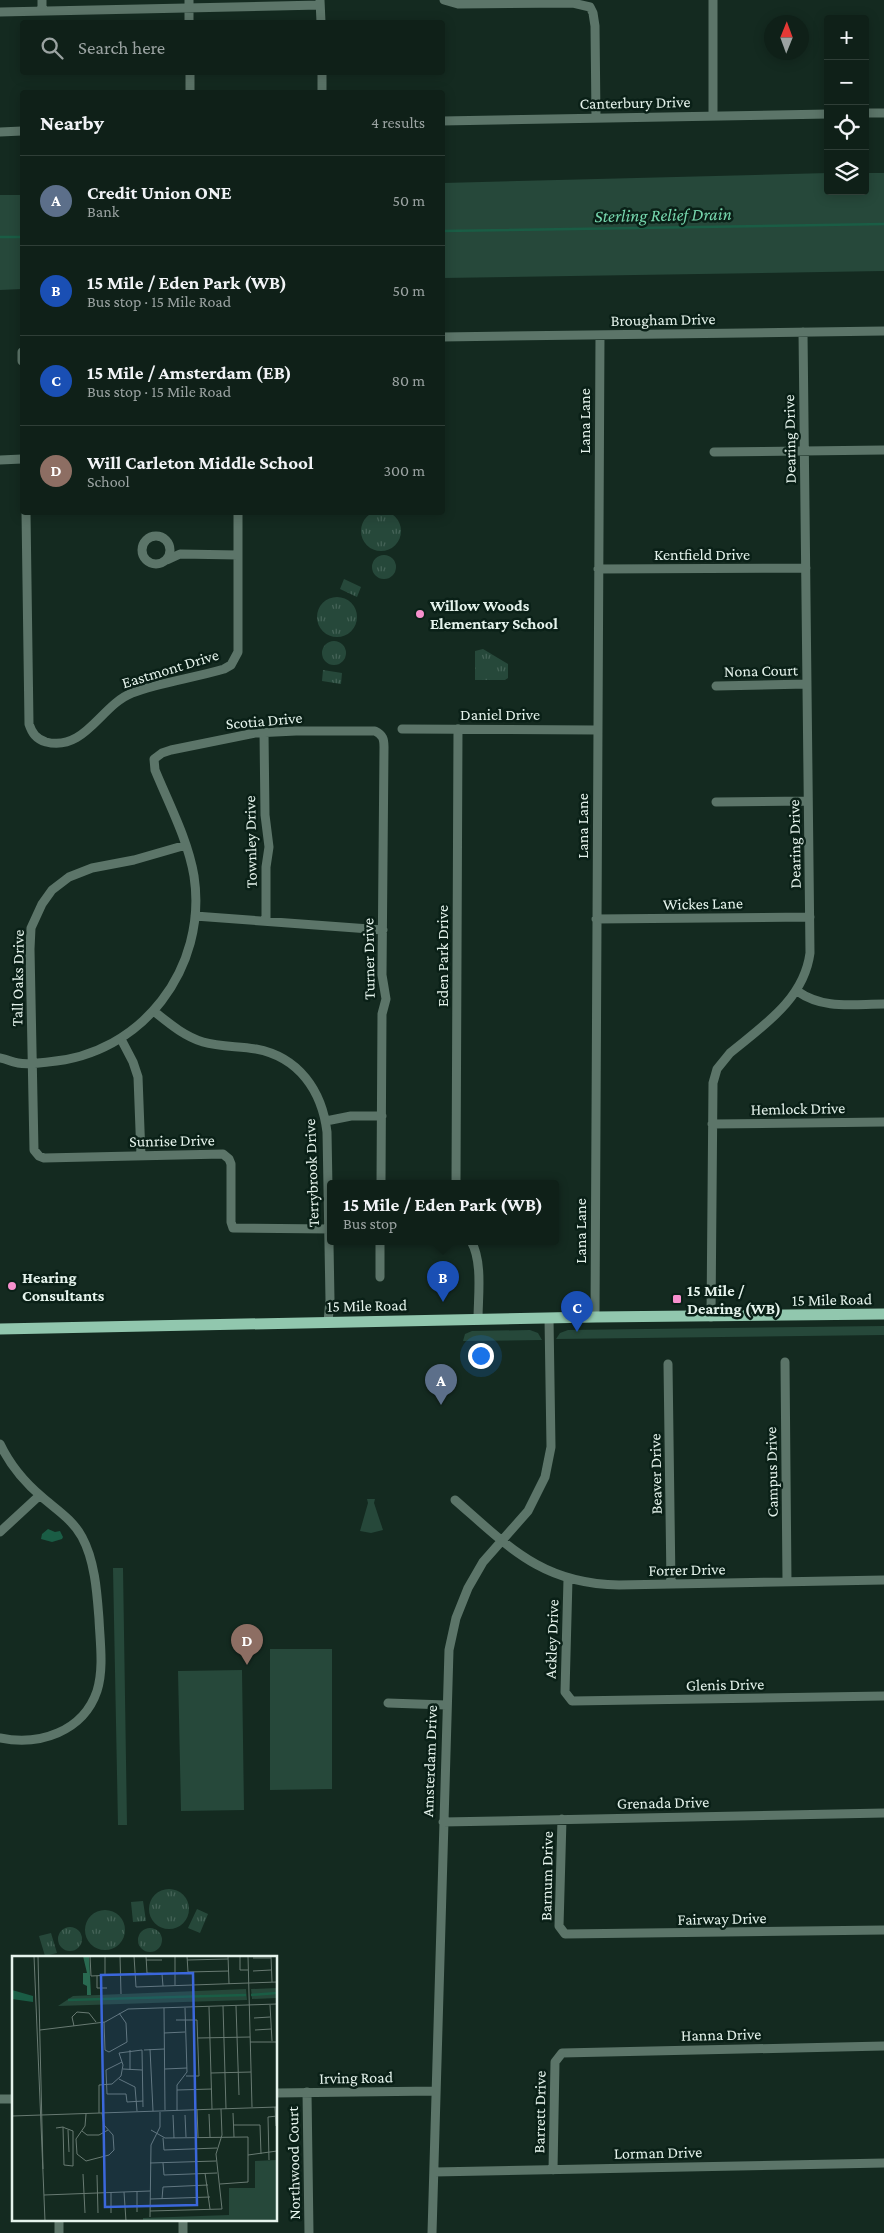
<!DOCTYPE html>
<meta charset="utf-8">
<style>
:root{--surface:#0f2018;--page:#182821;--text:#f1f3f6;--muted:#9ba3a2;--line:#2f3e37;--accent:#ea580c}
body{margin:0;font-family:"Crimson Pro",serif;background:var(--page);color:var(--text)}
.controls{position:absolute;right:15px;top:15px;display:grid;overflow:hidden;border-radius:5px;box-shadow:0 2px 12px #0003}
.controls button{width:45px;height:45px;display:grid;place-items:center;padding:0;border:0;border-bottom:1px solid var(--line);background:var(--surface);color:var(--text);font:25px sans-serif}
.compass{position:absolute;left:764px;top:15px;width:45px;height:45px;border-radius:50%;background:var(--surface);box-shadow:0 2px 12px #0003;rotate:1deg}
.you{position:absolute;left:480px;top:1355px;width:18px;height:18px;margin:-12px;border:4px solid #fff;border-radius:50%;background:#1a73e8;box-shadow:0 0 0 8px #1a73e833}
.badge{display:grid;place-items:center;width:32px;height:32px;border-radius:50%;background:var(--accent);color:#fff;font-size:16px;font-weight:700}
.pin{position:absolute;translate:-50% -41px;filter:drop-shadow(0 1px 2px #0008)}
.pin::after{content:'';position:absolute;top:26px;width:18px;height:15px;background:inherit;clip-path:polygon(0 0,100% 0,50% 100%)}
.popup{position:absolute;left:327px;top:1180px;width:232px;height:65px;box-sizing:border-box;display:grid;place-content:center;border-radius:5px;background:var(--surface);filter:drop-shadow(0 1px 4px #0005);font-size:16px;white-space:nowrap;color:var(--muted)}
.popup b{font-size:19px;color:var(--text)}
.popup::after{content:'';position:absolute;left:50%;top:100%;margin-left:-10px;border:10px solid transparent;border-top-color:var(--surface)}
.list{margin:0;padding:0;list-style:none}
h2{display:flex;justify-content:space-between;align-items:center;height:65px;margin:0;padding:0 20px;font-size:21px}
h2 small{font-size:16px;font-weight:400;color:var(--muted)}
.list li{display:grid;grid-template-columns:32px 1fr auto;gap:15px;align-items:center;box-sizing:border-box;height:90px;padding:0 20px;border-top:1px solid var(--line)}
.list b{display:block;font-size:19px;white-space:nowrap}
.list p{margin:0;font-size:16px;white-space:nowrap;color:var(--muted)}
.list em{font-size:16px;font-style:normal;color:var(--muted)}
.icon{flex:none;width:28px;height:28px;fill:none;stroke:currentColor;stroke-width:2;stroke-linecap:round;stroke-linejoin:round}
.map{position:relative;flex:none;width:884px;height:2233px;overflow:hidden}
.search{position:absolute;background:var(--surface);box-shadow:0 2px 12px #0003;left:20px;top:20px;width:425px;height:55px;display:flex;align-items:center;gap:12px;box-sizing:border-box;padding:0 18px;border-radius:5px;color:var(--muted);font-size:19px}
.panel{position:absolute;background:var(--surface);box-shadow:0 2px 12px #0003;left:20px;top:90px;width:425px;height:425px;border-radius:5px}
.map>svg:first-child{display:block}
</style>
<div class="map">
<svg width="884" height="2233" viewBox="0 0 884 2233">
<defs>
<pattern id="park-tufts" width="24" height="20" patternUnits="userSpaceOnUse" patternTransform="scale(1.25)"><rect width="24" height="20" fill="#26483a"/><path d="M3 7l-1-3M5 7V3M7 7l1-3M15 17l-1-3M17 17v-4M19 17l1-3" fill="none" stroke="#456357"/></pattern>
</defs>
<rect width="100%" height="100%" fill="#142a20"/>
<path fill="#26483a" d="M828,173v18h37v-18h19v98l-441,7v-95z
M0,195h22v94l-22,1z
M884,1326v9l-328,4 4,-6 8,-3z
M530,1330l8,3 4,7 -79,1 2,-7 7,-3z
M367,1499h8l-1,4 9,27 -12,3 -11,-2 8,-28z
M113,1568h10l4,257h-9z
M270,1649h62v140l-62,1z
M242,1670l2,140 -63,1 -3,-140z"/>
<path fill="url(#park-tufts)" d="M361 531a20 20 0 1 1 40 0a20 20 0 1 1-40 0Z
M372 567a12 12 0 1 1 24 0a12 12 0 1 1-24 0Z
M344,579l17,8 -4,10 -17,-8z
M317 617a20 20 0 1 1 40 0a20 20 0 1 1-40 0Z
M322 653a12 12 0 1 1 24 0a12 12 0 1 1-24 0Z
M483,649l25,15v14l-3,2h-30v-29z
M323,670l19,3 -1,11 -19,-3z
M149 1909a20 20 0 1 1 40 0a20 20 0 1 1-40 0Z
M143,1901l3,20 -13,1 -2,-20z
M197,1909l11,5 -8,19 -12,-5z
M85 1930a20 20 0 1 1 40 0a20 20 0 1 1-40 0Z
M58 1939a12 12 0 1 1 24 0a12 12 0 1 1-24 0Z
M138 1940a12 12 0 1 1 24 0a12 12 0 1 1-24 0Z
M51,1933l6,20 -12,3 -6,-20z"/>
<path fill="#1a5d45" d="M48,1529l7,3 5,-1 3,6 -1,2 -10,3 -11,-3 1,-5z"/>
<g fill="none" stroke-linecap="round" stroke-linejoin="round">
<path stroke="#1a5d45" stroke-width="2.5" d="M442,231l442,-7
M0,237h22"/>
<path stroke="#5c7569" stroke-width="9" d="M42,0v11
M189,0v22
M320,0l1,22
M444,0l14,4 115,-1 17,4 3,6 2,13 1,92
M0,12l320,-7
M190,72v20
M322,72v20
M865,113h19
M713,115v-115
M442,121l386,-7
M0,132l22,-1
M442,337l442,-6
M22,352v9
M714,452l170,-2
M0,460l22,-1
M26,512l3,212c3,9 7,15 17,18 39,10 55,-37 86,-49 29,-11 62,-15 92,-24l7,-4 7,-13v-140
M142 550a14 14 0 1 1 28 0a14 14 0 1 1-28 0Z
M167,560l13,-6 58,1
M598,569l208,-1
M716,686l91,-2
M402,729l195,1
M264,732l1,83 4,32 -3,20v54
M716,802l92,-1
M186,845l-52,15 -42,8 -23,9 -17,13 -10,14 -11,24 -1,21 4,201 5,6 5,2 179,-4 6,5 2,5v58l2,6 97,1
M195,916l188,14
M596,919l214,-2
M797,991c27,19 56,13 87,13
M155,1012c15,12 29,24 48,30 17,5 35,4 53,7 43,8 66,42 71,83l3,168 -2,22
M121,1039l12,23 5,15 3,79
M0,1058c6,1 12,4 18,5 10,2 21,0 30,-1 94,-7 160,-94 146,-186 -6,-36 -25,-72 -39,-106l-1,-11 8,-6 9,-3 84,-17 41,-2h79c8,4 9,8 9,16l-2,228 4,24 -4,15 -1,169
M326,1121l25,-5h31
M712,1124l172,-2
M456,1183l2,-454
M471,1241c12,21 7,55 7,79
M380,1277v-36
M595,1317l5,-982
M711,1317l2,-234 4,-14 13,-16c34,-28 74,-54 80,-100l-7,-621
M785,1362l2,220
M668,1364l3,220
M0,1444c10,21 24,38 42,53 15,13 31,23 40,40 13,24 15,56 17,82 1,23 5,50 -2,72 -14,41 -58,55 -97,47
M455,1500c54,47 87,84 164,85l265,-5
M0,1532l40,-37
M568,1579l-3,113 7,9 312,-5
M388,1703l58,2
M562,1819l-3,107 6,8 319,-4
M443,1822l441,-9
M307,2092l2,141
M276,2093l160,-2
M0,2099h14
M553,2170l2,-108 7,-9 322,-7
M434,2172l450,-9
M59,2219v14
M183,2219v14
M432,2233l17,-583 7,-32 12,-30 15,-26 45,-51 17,-34 6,-30 -2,-129"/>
<path stroke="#91c7ae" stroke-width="11" d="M0,1329l595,-12 289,-3"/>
</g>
<g fill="#f790cd" stroke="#0a2017" stroke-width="2">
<circle cx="420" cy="614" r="5"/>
<circle cx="12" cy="1286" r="5"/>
<rect x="672" y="1294" width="10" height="10" rx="2.5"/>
</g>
<g text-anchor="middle" stroke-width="5" stroke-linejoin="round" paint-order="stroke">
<g font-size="16" fill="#e5f3ec" stroke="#0a2017">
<text transform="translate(635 102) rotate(-1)" y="6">Canterbury Drive</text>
<text transform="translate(663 319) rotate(-1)" y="6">Brougham Drive</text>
<text transform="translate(584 421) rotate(-90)" y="6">Lana Lane</text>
<text transform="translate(789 439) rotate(-91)" y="6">Dearing Drive</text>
<text x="702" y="560">Kentfield Drive</text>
<text transform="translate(170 668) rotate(-17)" y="6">Eastmont Drive</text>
<text transform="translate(761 670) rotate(-1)" y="6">Nona Court</text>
<text x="500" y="720">Daniel Drive</text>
<text transform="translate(264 720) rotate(-5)" y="6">Scotia Drive</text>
<text transform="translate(582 826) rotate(-90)" y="6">Lana Lane</text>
<text transform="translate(250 842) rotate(-91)" y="6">Townley Drive</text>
<text transform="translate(794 844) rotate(-91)" y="6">Dearing Drive</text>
<text transform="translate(703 903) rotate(-1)" y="6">Wickes Lane</text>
<text transform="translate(442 956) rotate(-90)" y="6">Eden Park Drive</text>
<text transform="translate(368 959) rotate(-91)" y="6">Turner Drive</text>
<text transform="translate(17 978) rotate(-89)" y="6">Tall Oaks Drive</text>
<text transform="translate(798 1108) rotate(-1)" y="6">Hemlock Drive</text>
<text transform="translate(172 1140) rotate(-1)" y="6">Sunrise Drive</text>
<text transform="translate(311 1173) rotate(-92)" y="6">Terrybrook Drive</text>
<text transform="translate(580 1231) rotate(-90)" y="6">Lana Lane</text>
<text transform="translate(832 1299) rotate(-1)" y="6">15 Mile Road</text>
<text transform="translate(367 1305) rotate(-1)" y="6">15 Mile Road</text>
<text transform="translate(771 1472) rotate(-91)" y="6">Campus Drive</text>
<text transform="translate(655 1474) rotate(-91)" y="6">Beaver Drive</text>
<text transform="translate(687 1569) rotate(-1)" y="6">Forrer Drive</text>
<text transform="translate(551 1639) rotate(-88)" y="6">Ackley Drive</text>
<text transform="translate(725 1684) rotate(-1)" y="6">Glenis Drive</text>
<text transform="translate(429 1761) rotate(-88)" y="6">Amsterdam Drive</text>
<text transform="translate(663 1802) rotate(-1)" y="6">Grenada Drive</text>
<text transform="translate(546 1876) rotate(-89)" y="6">Barnum Drive</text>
<text transform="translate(722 1918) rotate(-1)" y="6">Fairway Drive</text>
<text transform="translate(721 2034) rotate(-1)" y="6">Hanna Drive</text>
<text transform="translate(356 2077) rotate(-1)" y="6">Irving Road</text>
<text transform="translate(539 2112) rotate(-89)" y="6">Barrett Drive</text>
<text transform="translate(658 2152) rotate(-1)" y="6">Lorman Drive</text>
<text transform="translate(293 2163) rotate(-91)" y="6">Northwood Court</text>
</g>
<g font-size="16" font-weight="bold" fill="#e5f3ec" stroke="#0a2017" text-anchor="start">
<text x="430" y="611">Willow Woods<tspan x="430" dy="18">Elementary School</tspan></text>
<text x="22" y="1283">Hearing<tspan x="22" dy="18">Consultants</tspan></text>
<text x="687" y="1296">15 Mile /<tspan x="687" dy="18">Dearing (WB)</tspan></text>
</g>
<g font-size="18" font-style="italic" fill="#76d6ad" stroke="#0a2017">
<text transform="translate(663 215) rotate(-1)" y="6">Sterling Relief Drain</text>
</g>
</g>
<g transform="translate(12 1956)">
<rect width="265" height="265" fill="#142a20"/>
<path d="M265,32v10l-25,1 -1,-10zM234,33l1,11 -189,6 15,-10zM265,204v61h-134v-3l86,-3v-27h26v-27z" fill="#26483a"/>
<path d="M71,0h6l2,39h-4v-9l-4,-2v-11h4z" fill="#296a51"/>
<path d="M0,34l21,6v6l-21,-3z" fill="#1a5d45"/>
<path fill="none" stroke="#1a5d45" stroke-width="2.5" d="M239,39l26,-2M56,44l178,-5"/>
<path fill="none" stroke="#687a72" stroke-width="1" d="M22,0l11,265M26,0l5,213M78,0l1,20 43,-2M93,0v20M108,0l1,38M122,0l2,31 141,-5M134,0l1,17 15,1 1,12M163,0v29M175,0l1,16 41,-1M216,0l1,28M228,0v14h8M236,0l4,151M259,0l1,26M241,2h18M134,4h16M175,4l41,-1M241,15l18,-1M85,20v12h10M258,49l2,36M211,50l3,103M224,50l3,89M197,51l3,102M152,52l1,102M242,62l16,-1M164,64h21l2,56h-13M92,66l1,28 4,2 18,-10 -1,-19 -7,-10M62,70l-2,-9 5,-5 12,1 7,9M28,74l65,-8 23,-13 149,-5M243,74l16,-1M152,77l21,-1M186,82l52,-1M238,86h27M138,93l3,62M118,94v20M132,94l20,-1M110,106l-16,8 1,24h19l1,8 16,-1M111,113l19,1M153,113l22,-1M199,117l40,-1M107,123l16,8 2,24M87,129l13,-1 9,-8 2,-11 -4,-12 23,-3 1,57M87,129v28M165,134l35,-1M263,151l1,19M185,153l1,28M165,154v-25l10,-13 -2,-64M221,157l1,24M74,158l-1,12 -9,13 1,15 9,7 23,-6 5,-5 -1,-15 -9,-10 -2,-12M197,158l1,23M161,159l1,23M173,159l1,22M0,160l265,-9M222,169h26l1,29M44,172l7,-1 2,1 8,3v35l-9,-1 -1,-38M56,174l1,22M139,174l14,8 83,-1v45l-28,2M70,175l5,4h12l9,-5M151,182l1,12 53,-2M236,199l29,-4M257,204l-1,-43 9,-1M138,207l66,-2M151,207l1,12 53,-2M193,217l5,36M71,218l2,39M85,219l1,38M125,235v21M99,236v21M112,236l2,29M32,239l106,-4M138,243l60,-2M150,243l1,-12 45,-2M138,255l72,-2 -6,-55 6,-19 -1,-26M138,261l1,-72 9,-18v-15"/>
<path fill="#3b67db" fill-opacity="0.15" stroke="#3b67db" stroke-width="2.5" d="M181,17l4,232 -92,2 -4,-232z"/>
<rect width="265" height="265" fill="none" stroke="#e5f3ec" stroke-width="2.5"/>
</g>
</svg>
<div class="controls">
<button>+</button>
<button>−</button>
<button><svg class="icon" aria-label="locate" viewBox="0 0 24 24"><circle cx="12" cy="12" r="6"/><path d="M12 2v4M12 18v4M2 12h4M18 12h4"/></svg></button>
<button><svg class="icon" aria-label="layers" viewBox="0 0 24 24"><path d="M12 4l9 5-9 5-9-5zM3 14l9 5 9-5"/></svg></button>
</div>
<svg class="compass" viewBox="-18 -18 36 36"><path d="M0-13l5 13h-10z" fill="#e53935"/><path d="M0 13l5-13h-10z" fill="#9ba3a2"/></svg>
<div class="you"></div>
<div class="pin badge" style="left:441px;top:1405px;background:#5c6f8a">A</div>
<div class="pin badge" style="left:443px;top:1302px;background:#1a4fb4">B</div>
<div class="popup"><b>15 Mile / Eden Park (WB)</b>Bus stop</div>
<div class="pin badge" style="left:577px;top:1332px;background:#1a4fb4">C</div>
<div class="pin badge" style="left:247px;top:1665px;background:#8d6e63">D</div>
<div class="search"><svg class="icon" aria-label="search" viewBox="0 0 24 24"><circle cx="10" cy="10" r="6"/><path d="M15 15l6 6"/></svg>Search here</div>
<section class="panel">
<h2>Nearby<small>4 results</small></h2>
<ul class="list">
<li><span class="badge" style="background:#5c6f8a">A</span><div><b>Credit Union ONE</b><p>Bank</p></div><em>50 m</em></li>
<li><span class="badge" style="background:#1a4fb4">B</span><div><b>15 Mile / Eden Park (WB)</b><p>Bus stop · 15 Mile Road</p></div><em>50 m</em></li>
<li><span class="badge" style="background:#1a4fb4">C</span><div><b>15 Mile / Amsterdam (EB)</b><p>Bus stop · 15 Mile Road</p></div><em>80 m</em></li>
<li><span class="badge" style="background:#8d6e63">D</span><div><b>Will Carleton Middle School</b><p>School</p></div><em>300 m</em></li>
</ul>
</section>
</div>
